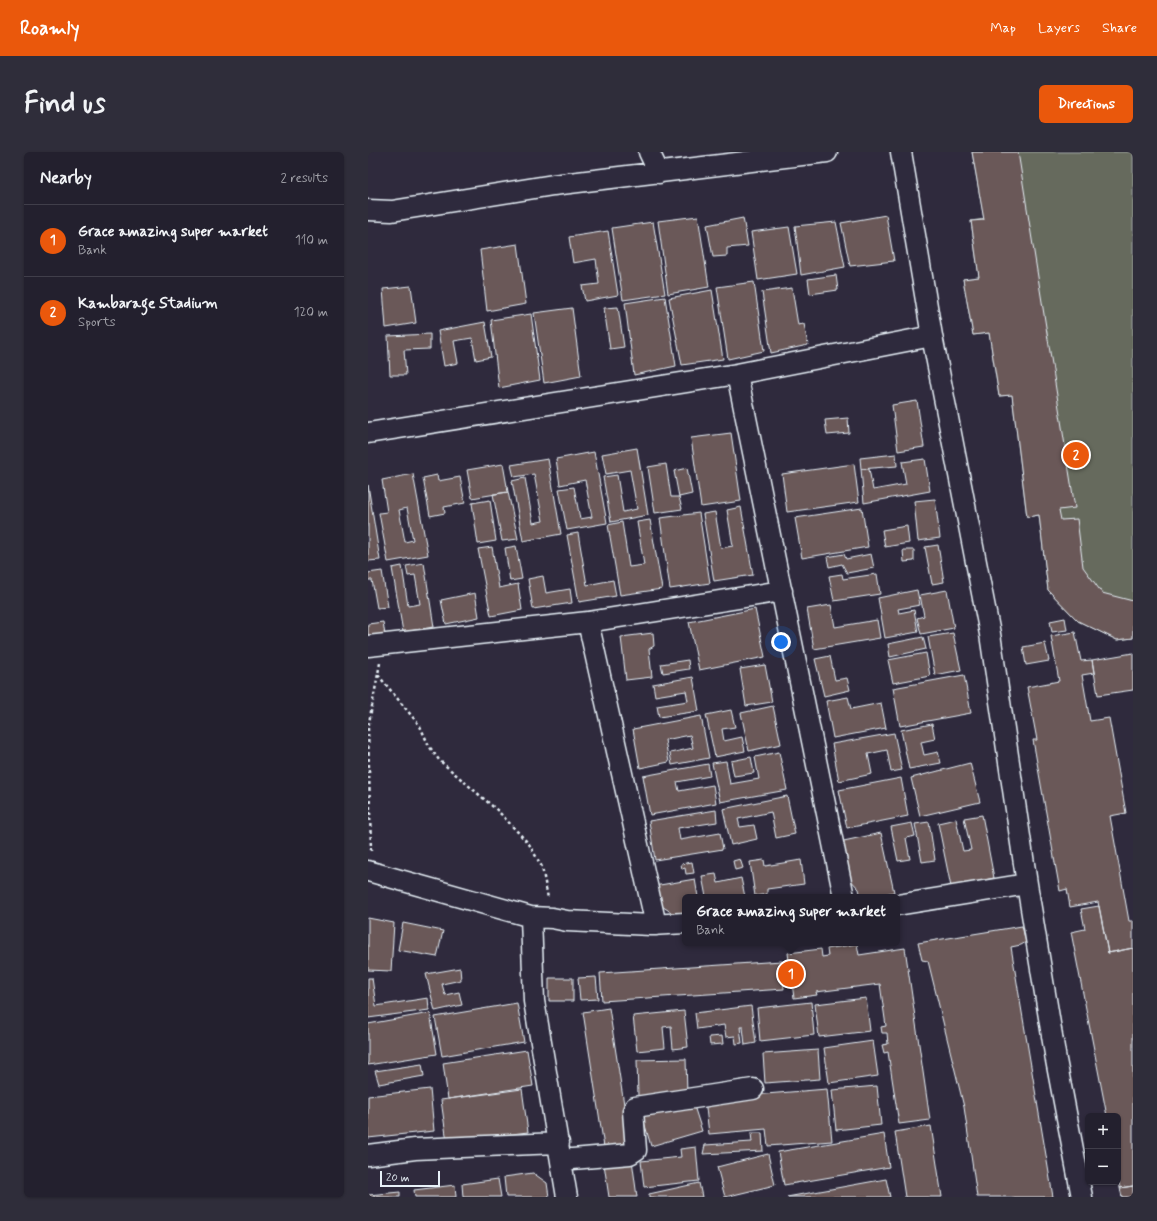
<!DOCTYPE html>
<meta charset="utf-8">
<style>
:root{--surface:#23202e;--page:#2f2d3a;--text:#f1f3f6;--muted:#a3a3aa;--line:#403e4a;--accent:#ea580c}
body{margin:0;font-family:Mynerve,sans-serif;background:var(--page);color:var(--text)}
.controls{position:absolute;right:12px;bottom:12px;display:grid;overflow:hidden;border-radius:6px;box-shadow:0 1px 3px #0004}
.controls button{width:36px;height:36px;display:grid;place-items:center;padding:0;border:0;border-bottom:1px solid var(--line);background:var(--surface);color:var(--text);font:20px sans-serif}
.scale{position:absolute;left:12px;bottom:10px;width:60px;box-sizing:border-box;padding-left:4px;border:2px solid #e8f1f8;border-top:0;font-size:11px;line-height:14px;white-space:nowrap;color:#e8f1f8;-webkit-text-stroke:3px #2f2a3d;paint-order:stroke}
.you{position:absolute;left:413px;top:490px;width:14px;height:14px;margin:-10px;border:3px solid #fff;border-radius:50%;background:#1a73e8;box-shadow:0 0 0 6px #1a73e833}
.badge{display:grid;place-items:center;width:26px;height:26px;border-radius:50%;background:var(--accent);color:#fff;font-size:13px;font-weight:700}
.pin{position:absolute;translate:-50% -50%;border:2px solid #fff;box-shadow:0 1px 4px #0006}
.popup{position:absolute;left:314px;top:742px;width:218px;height:52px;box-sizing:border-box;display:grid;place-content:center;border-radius:6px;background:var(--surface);filter:drop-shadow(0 1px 3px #0005);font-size:13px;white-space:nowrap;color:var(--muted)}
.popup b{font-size:15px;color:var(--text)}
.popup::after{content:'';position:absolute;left:50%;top:100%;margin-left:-8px;border:8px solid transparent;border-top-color:var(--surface)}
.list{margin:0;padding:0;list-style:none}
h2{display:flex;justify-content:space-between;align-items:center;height:52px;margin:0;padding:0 16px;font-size:17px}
h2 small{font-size:13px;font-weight:400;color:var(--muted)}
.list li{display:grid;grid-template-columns:26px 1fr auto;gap:12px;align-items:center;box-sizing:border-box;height:72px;padding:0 16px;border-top:1px solid var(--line)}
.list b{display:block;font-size:15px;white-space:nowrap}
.list p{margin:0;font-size:13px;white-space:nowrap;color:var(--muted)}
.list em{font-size:13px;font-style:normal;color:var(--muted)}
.map{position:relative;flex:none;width:765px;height:1045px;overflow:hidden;border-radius:6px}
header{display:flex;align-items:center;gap:24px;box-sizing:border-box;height:56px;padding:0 20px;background:var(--accent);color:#fff}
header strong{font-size:19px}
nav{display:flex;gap:22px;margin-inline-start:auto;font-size:14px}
.intro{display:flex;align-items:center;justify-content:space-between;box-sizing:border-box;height:96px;padding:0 24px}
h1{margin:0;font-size:28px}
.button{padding:10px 18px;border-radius:6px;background:var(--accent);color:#fff;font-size:14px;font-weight:700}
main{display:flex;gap:24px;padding:0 24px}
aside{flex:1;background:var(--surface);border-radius:6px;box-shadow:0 1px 3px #0004}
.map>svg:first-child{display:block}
</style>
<header>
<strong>Roamly</strong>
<nav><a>Map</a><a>Layers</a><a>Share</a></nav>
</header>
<div class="intro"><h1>Find us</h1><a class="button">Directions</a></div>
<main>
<aside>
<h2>Nearby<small>2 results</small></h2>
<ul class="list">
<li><span class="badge">1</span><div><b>Grace amazing super market</b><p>Bank</p></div><em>110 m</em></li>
<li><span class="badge">2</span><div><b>Kambarage Stadium</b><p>Sports</p></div><em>120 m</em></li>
</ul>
</aside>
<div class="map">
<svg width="765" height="1045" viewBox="0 0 765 1045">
<rect width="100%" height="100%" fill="#2f2a3d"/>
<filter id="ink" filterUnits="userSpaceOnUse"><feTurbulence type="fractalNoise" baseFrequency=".025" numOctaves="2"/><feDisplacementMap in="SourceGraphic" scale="8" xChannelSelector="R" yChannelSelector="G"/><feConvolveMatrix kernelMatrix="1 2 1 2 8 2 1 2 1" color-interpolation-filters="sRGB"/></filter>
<g filter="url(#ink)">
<path fill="#666a5d" stroke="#a7aeaa" d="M604,0h161v486l-16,2 -39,-19 -30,-31 -9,-75 -12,2 -15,-122 -13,1 -10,-63 -16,2 -10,-56 16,-2 -8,-56 13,-2z"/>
<path fill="#6a5858" stroke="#e8f1f8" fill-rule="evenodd" d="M604,0h46l57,356 -16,2 2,10 16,-1 6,48 19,26 31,8v37l-16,2 -39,-19 -30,-31 -9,-75 -12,2 -15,-122 -13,1 -10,-63 -16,2 -10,-56 16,-2 -8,-56 13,-1z
M518,63l8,46 -44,5 -9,-43z
M330,64l11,71 -41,7 -10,-73z
M375,66l5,28 -21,2v8l-14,1 -6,-32z
M285,70l12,72 -42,6 -11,-72z
M468,70l9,45 -44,8 -6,-49z
M421,75l8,47 -39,6 -7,-48z
M240,79l10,64 -33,6 -3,-15 17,-2 -3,-25 -23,4 -4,-26z
M150,92l8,60 -39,7 -7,-61z
M468,123l2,15 -28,4 -2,-15z
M386,130l10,69 -36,8 -11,-72z
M43,134l5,37 -30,5 -3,-39z
M424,136l6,37 6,-1 4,21 -37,8 -9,-61z
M344,138l11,69 -41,6 -13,-67z
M297,145l11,69 -42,9 -9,-72z
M250,155l6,40 -14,2 -6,-41z
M204,156l9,68 -37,7 -10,-70z
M163,162l9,66 -41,8 -8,-68z
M117,170l6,35 -15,3 -4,-22 -18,3 4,22 -14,3 -6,-35z
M62,182v15l-26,1 2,25h-16l-2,-39z
M549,249l7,46 -26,4 -6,-46z
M480,266l1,15 -22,2 -2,-15z
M363,281l10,68 -40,6 -10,-69z
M269,296l11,67 -37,7 -8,-45 14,-2 6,37 14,-3 -7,-39 -24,4 -4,-20z
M226,300l13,71 -40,7 -8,-41 15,-2 6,32 12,-2 -7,-37 -25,5 -4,-26z
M528,302l1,12 -36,3 -1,-11z
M180,307l13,75 -38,7 -11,-60 13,-3 8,45 10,-2 -9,-47 -20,3 -3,-12z
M557,307l5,32 -66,12 -3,-34h8l4,21 33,-6 -4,-22z
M135,312l5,28 -36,6 -5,-28z
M298,312l5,33h8l3,12 -27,4 -7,-46z
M486,312l5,38 -72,10 -5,-38z
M319,316l5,26 -13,3 -5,-26z
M45,322l15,81 -40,7 -9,-49 8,-1 -5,-32zM39,356l6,32 -8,2 -6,-32z
M69,323l1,6 22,-4 5,26 -21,4 1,6 -15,3 -7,-38z
M0,333l12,75 -12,1z
M140,340l10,47 -16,2 -9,-47z
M567,347l5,39 -22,3 -4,-40z
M122,348l6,41 -18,3 -6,-41z
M373,355l12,68 -39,6 -11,-67 12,-2 6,36 12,-2 -6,-36z
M494,356l6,39 -66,11 -7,-40z
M331,361l11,70 -40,6 -10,-71z
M282,368l12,69 -42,6 -12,-70 14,-3 7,45 15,-2 -7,-43z
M539,374l2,17 -24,4 -3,-17z
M210,381l9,52 26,-5 3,16 -37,6 -12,-67z
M570,393l6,37 -12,2 -7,-37z
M148,394l6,33 -12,2 -5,-33z
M124,395l7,41 19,-4 4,26 -31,6 -13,-67z
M535,398h11v11l-10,1z
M476,402l2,5 25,-5 3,14 -27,5 -5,-9 -13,3 -2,-10z
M56,411l10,64 -31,5 -11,-64 10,-2 6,40 12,-2 -5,-29 -7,1 -2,-10z
M14,419l6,36 -11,1 -5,-28h-4v-7z
M474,422l1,5 34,-5 3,20 -46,7 -5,-25z
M175,424l3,17 24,-4 2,14 -39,6 -5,-30z
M549,438l3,15 -22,4 1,4 15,-3 4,22 -33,6 -7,-40z
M579,438l7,38 -33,6 -4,-16 7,-2 -4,-21z
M107,441l4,24 -33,7 -5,-24z
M463,453l4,22 42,-7 3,18 -66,11 -7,-40z
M387,457l10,48 -66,13 -10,-48z
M697,466l2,12 -15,2 -2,-11z
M15,470l2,13 -17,2v-13z
M707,480l6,29 11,-1 2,13 -12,2 8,46 19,-3 17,95 -16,3 19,105h4v27l-25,5 -10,-51 -28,5 -3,-18 -7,2 -27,-151h4l-10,-53 32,-6 -8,-45z
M285,481l1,13 -5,3 3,28 -26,3 -5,-43z
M585,481l8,37 -26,5 -7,-38z
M555,485l3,12 -36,8 -2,-13z
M677,491l4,18 -23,4 -3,-18z
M558,501l4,23 -37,7 -5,-23z
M765,501v37l-35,5 -6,-35z
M462,504l5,24 12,-2 3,12 -26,6 -9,-37z
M320,508l1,9 -26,4 -2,-9z
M397,513l7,37 -26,4 -6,-37z
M596,523l7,38 -71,13 -7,-38z
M325,525l6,34 -40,6 -2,-11 31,-5 -2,-10 -31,5 -2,-12z
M480,545l3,12 30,-6 5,25 -53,10 -7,-37z
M405,554l8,38 -32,7 -8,-38z
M363,558l4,17 -13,2 2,12 18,-4 3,14 -30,6 -9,-42z
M333,564l8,42 -37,7 -2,-12 23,-5 -3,-13 -25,5 4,22 -29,6 -7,-39z
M564,572l3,15 -14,3 3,13 14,-3 3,11 -32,6 -8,-39z
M526,581l8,37 -11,2 -4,-22 -19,4 4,20 -33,7 -7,-37z
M411,600l8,38 -67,12 -8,-39 14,-2 4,23 29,-5 -4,-22z
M383,605l3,16 -20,3 -3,-15z
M602,611l10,39 -60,14 -9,-38z
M340,612l2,12 -33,6 2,9 34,-6 3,18 -66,12 -7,-39z
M533,626l7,38 -61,12 -8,-38z
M419,644l8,38 -19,4 -5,-26 -33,7 2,8 14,-2 3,14 -26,6 -8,-36z
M348,658l1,12 -39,6 2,12 40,-7 3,16 -68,11 -6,-39z
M614,663l12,63 -43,9 -13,-64 18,-4 7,32 8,-1 -7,-32z
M561,670l6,38 -13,2 -7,-38z
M544,671l3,13 -9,2 4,21 -12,2 -7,-34z
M513,681l13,59 -23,5h-10l-2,-8 -13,-14 -7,-33z
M372,707l3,9 -8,2 -2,-9z
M396,708l1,6 36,-6 3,24 -37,5v5l-12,2 -5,-34z
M324,710l2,11 -8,1 -1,-6 -3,1 -1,-5z
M348,722l2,9 23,-5 4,19h-39l-4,-21z
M327,727l3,18h-13v19l-13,2 -1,-6 -14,-9 -3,-17z
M731,754l9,47 25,-5v238l-13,2 -2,-12v-60h-11l-36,-184 14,-3 -4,-20z
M0,766l26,5 -3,48 -23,-1z
M35,771l40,8 -6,26 -39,-7z
M654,774l4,16 -5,3 -10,2 42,250h-76l-13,-90 -36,-146 -6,-1 -4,-17z
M489,792l2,11 46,-7 25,172 -31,4 -11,-72 -4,1 -2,-8 6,-1 -1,-11h-5l-1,-6 5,-1 -6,-42 -64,8 1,3 -23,3 -6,-45 33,-4 1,8 6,-1 -1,-7z
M414,809l2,28 -182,12 -2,-28z
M92,816l1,12 -19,4 3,11 14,-3 3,13 -27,6 -9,-37z
M228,825l2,22 -18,1 -2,-22z
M0,826h4l4,28 52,-8 1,12 -61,8z
M181,826h24v23h-24z
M498,846l4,33 -51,6 -4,-33z
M443,850l3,33 -54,6 -3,-33z
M149,851l7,39 -82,14 -7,-39z
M383,854l5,37 -11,2 -2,-18h-3l2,16 -6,1 -1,-8 -9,1 -2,-12 -27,4 -2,-16z
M241,856l21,135 -26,4 -21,-135z
M316,859l4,36 -15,2 -2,-23 -8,1 2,21 -28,3 -4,-35z
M62,861l7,41 -69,11v-41z
M354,884l1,8 -13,1 -1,-8z
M505,889l5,35 -49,7 -5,-35z
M159,898l6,36 -85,13 -5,-36z
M450,898l2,29 -55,4 -2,-29z
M318,907l1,35 -49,2 -1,-36z
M54,912l2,12 -45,8 -4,-13z
M509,934l4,39 -45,5 -4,-40z
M62,937l4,42 -66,7v-42z
M154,937l6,43 -81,10 -6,-42z
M459,937l5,52 -64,5 -2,-17 -57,5 -4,-35z
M324,948l10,31 -51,15 -9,-31z
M563,974l11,71h-37l-10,-65z
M383,981h11l1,18 -60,3 2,-9 47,-3z
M516,982l5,33 -105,18 -6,-33z
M328,995l3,34 -55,6 -3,-26 40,-4 -1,-8z
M400,1002l7,31 -50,12 -8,-30z
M264,1008l5,37h-28l-5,-33z
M165,1021l14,10 2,14h-43l-2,-20z
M130,1027l3,18h-38l-1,-13z
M518,1027l4,18h-103z
M331,1031l3,14h-53v-3z
M87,1033l1,12h-41l-1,-7z
M765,1034v11h-11l-2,-9z
M32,1040v5h-32v-2z"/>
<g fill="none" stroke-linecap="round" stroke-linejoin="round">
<defs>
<path id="street" d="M281,0l10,21
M533,0l31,184 58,298 37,250 29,176 26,137
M0,58l24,1 161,-26 274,-33
M369,222l107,523
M0,281l369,-59 195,-38
M220,470l68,303
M0,494l220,-24 194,-31
M0,719l163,46 21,1 15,3 84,4 34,-2
M529,753l130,-21
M163,765l3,84 33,196
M0,1003l47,-6 144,-6
M193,1008l69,-6 6,-4 -3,-39 2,-4 118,-18"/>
</defs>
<use href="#street" stroke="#e8f1f8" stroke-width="23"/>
<path stroke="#e8f1f8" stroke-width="2.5" stroke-dasharray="3 3" stroke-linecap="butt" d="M10,523l42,51 9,20 10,14 59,51 31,33 13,23 6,31
M3,699l-3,-123 12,-65"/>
<use href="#street" stroke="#2f2a3d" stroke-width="20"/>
</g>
</g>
</svg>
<div class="controls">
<button>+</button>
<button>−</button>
</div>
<div class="scale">20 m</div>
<div class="you"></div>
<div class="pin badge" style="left:423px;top:822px">1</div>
<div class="popup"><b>Grace amazing super market</b>Bank</div>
<div class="pin badge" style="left:708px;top:303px">2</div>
</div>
</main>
